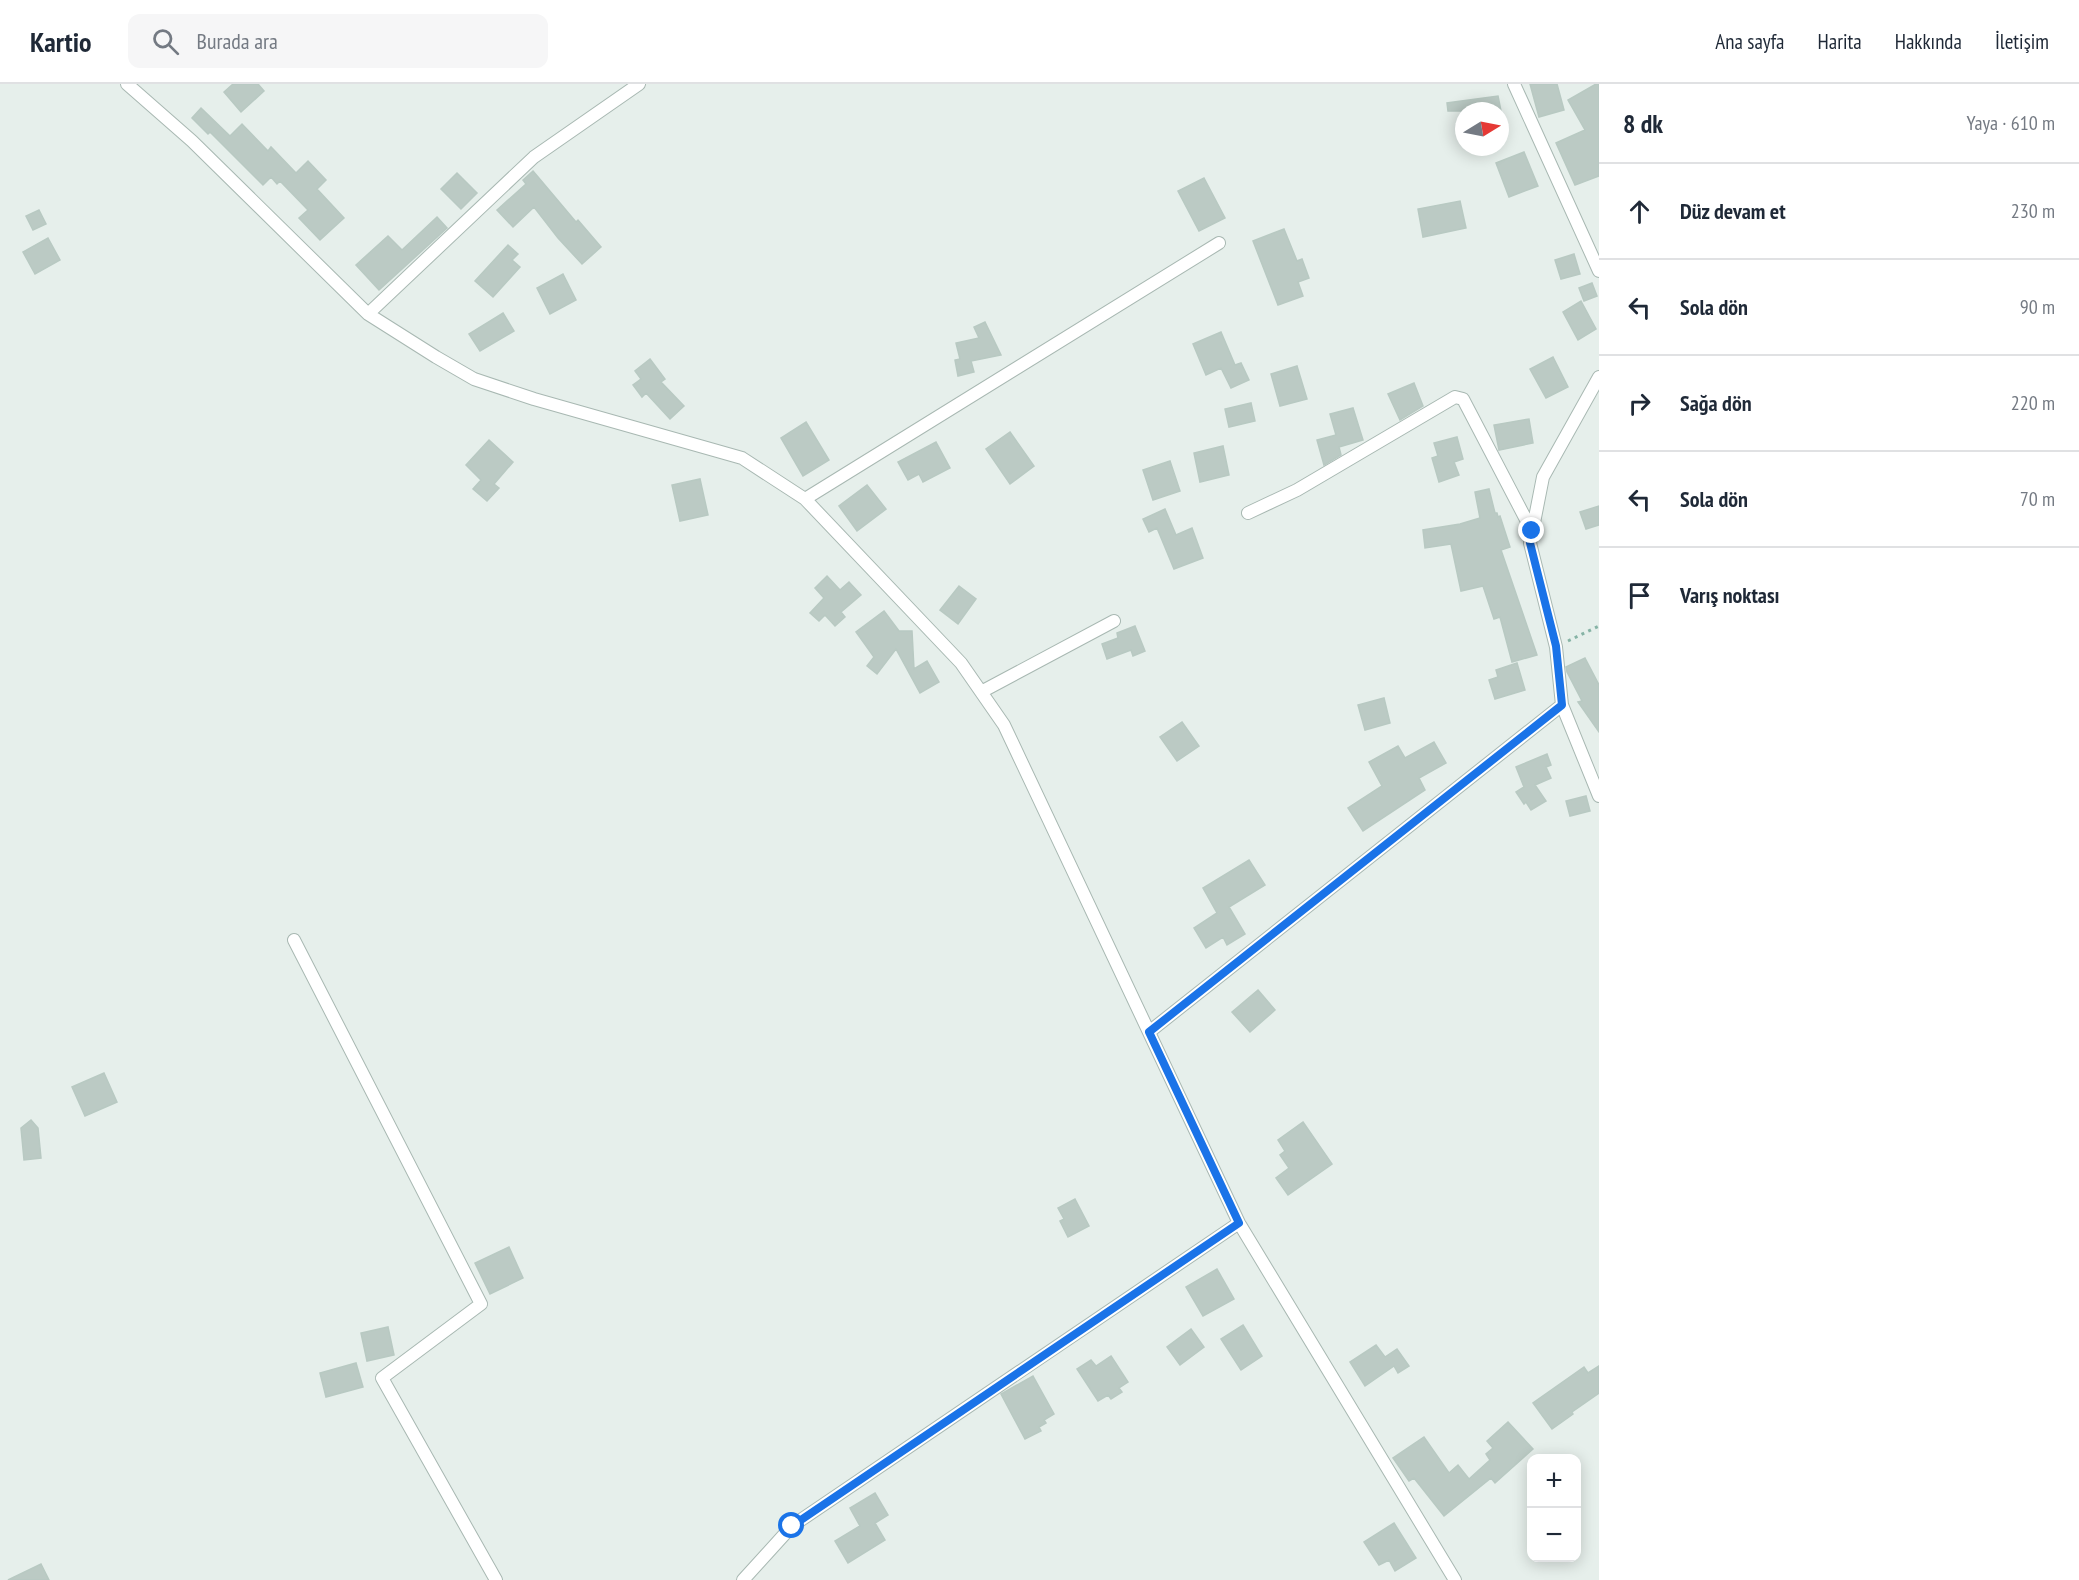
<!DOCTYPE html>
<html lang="tr">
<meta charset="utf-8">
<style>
:root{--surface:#fff;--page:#f6f6f7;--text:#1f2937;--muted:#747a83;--line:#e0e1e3}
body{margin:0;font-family:"PT Sans Narrow",sans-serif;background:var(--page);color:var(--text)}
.controls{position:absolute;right:18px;bottom:18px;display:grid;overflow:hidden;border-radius:12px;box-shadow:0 3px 15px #0003}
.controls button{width:54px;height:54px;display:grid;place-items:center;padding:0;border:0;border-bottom:2px solid var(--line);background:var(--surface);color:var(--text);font:30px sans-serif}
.compass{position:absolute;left:1455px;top:18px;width:54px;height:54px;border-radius:50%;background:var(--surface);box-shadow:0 3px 15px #0003;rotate:80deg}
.stop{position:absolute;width:18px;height:18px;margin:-14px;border:4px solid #1a73e8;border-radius:50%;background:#fff}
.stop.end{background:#1a73e8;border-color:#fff;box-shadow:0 2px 6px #0008}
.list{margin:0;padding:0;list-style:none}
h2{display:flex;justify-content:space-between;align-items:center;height:78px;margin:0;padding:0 24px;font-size:26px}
h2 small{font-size:20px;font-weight:400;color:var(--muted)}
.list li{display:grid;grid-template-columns:39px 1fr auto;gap:18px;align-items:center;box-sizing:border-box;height:96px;padding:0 24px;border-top:2px solid var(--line)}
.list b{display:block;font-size:22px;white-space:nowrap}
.list em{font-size:20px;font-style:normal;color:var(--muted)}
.icon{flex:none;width:33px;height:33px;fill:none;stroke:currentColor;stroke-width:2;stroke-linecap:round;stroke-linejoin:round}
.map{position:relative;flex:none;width:1599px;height:1496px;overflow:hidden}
header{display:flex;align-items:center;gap:36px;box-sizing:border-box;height:84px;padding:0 30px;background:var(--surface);border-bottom:2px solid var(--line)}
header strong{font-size:28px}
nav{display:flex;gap:33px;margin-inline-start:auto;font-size:21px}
.search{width:420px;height:54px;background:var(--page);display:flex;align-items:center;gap:15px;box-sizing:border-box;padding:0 21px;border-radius:12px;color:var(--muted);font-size:22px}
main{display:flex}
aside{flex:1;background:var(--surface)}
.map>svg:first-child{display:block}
</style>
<header>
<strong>Kartio</strong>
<div class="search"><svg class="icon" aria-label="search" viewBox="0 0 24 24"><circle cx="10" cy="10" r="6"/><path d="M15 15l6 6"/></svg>Burada ara</div>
<nav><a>Ana sayfa</a><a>Harita</a><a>Hakkında</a><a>İletişim</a></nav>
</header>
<main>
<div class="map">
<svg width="1599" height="1496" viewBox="0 0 1599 1496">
<rect width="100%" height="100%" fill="#e6efeb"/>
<path fill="#bbcac4" stroke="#b8c9c2" stroke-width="1.5" d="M233,0h25l6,7 -23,21 -17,-20z
M1530,0h27l7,26 -25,7z
M1596,0h3v92l-24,9 -19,-42 29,-13 -17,-30z
M1498,12l3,15h-53l-1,-8z
M201,24l29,28 12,-12 26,27 3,-4 25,26 12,-12 18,19 -9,9 27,29 -24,22 -21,-22 9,-8 -28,-29 -3,3 -6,-7 -8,8 -53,-53 -2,2 -16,-16z
M1524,68l14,34 -29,11 -13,-34z
M533,87l43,51 2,-2 23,27 -19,17 -24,-26 -24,-31 -21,20 -16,-17 29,-26 -3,-4z
M457,89l20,20 -16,16 -20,-20z
M1204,94l21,40 -26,13 -21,-40z
M1460,117l6,27 -43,9 -5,-28z
M39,126l7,14 -13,6 -7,-14z
M437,133l10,11 -68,62 -23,-25 32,-29 14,14z
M1284,145l13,32 5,-2 7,19 -11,4 5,14 -25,9 -25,-64z
M48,154l12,22 -25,14 -12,-22z
M508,161l10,9 -6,6 8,7 -27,30 -18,-16z
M1574,170l6,20 -19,5 -6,-19z
M563,190l13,26 -26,14 -13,-26z
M1592,199l5,13 -13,5 -5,-13z
M1581,217l15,28 -18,11 -15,-28z
M503,229l11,18 -34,20 -11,-17z
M985,238l16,33 -30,6 3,11 -16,4 -3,-16 5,-1 -4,-16 23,-5 -5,-11z
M1221,248l14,33 6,-2 8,17 -18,8 -10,-20 -15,7 -13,-31z
M1553,273l15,30 -22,11 -16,-29z
M650,275l15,20 -4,3 23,24 -14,13 -24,-26 -4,4 -9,-12 8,-6 -6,-8z
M1297,282l10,33 -27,7 -9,-32z
M1414,299l9,23 -23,14 -12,-26z
M1251,319l4,18 -26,6 -4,-18z
M1353,324l10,32 -24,7 2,8 -17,10 -7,-25 19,-5 -6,-21z
M1529,335l4,24 -34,7 -5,-25z
M806,338l23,38 -26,16 -22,-38z
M1010,348l24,34 -24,18 -24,-35z
M1457,353l6,22 -9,3 5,13 -20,7 -7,-24 6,-2 -4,-13z
M489,356l24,22 -19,22 5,4 -12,13 -14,-12 8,-9 -15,-15z
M936,358l14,26 -27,14 -4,-8 -11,6 -10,-18z
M1223,362l6,29 -29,7 -6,-29z
M1170,377l10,30 -27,9 -10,-30z
M700,395l8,36 -28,6 -8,-36z
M867,401l19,24 -29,22 -18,-25z
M1489,405l6,24h2l1,4 2,-1 10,31 -9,3 36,105 -25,7 -12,-45 -6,2 -11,-33 -22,5 -10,-47 -26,4 -2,-18 37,-6 20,-6 -5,-26z
M1599,422v19l-13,4 -6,-17z
M1165,425l11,26 16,-7 11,30 -29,11 -17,-41 -8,4 -6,-13z
M827,492l13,14 9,-8 12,13 -20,17 4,5 -10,9 -10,-11 -6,6 -9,-8 14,-15 -9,-10z
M959,502l17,13 -18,25 -18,-14z
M884,527l15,20h13l2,38 13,-8 12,21 -19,11 -24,-44 -19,25 -10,-8 7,-9 -18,-25z
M1135,542l10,25 -12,5 -2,-6 -24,9 -5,-15 16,-6 -1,-5z
M1585,574l14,27v47l-21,-30 4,-1 -15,-29 -1,-5z
M1517,579l8,27 -30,9 -6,-19 9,-3 -2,-7z
M1384,614l6,25 -25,7 -7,-25z
M1182,638l17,24 -22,15 -17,-24z
M1434,658l12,21 -27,15 6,12 -62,41 -15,-23 34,-22 -13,-24 29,-16 7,12z
M1547,670l4,11 -5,2 5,11 -16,7 11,16 -15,9 -5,-8 -2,2 -8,-12 8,-5 -8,-20z
M1586,712l4,15 -20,5 -4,-15z
M1249,776l16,25 -36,22 16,27 -18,11 -4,-8 -17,11 -12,-20 23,-15 -14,-25z
M1258,906l17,20 -25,22 -18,-20z
M104,989l13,29 -32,14 -13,-29z
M31,1036l7,8 3,30 -17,2 -3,-32z
M1303,1038l29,42 -44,31 -12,-17 13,-10 -9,-13 5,-4 -7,-11z
M1075,1115l14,27 -21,11 -8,-16 4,-2 -6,-11z
M509,1163l14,31 -33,16 -15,-31z
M1217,1185l17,30 -31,17 -17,-29z
M1243,1241l19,31 -21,14 -20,-31z
M388,1243l6,28 -27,6 -6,-28z
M1191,1245l13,18 -24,18 -13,-18z
M1376,1261l9,12 12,-8 12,17 -11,7 -4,-7 -29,20 -15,-24z
M1111,1272l17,26 -9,6 3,4 -11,7 -3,-4 -10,6 -21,-32 14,-9 5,6z
M356,1279l7,24 -37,10 -6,-24z
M1599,1282v27l-27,19 1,2 -21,15 -19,-26 51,-36 4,6z
M1033,1292l21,38 -10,6 2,3 -7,4 2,4 -16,8 -24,-45z
M1508,1338l25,27 -38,34 -4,-5 -47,38 -30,-38 -5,3 -16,-23 31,-21 25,36 9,-8 11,14 21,-19 -4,-6 7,-6 -6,-7z
M875,1409l13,22 -13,8 10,17 -37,23 -13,-22 25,-15 -10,-18z
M1394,1439l22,35 -21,13 -6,-11 -10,5 -15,-23z
M41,1480l8,16h-41z"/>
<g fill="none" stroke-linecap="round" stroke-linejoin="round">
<defs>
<path id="minor" d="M127,0l65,57 176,173 68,43 38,22 60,20 208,59 63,41 156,164 43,62 235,498 216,357
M1514,0l85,187
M368,230l166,-157 105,-73
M1599,293l-56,100 -13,66 26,104 6,58 37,91
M805,415l414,-256
M1248,429l49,-23 158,-93 8,2 69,132
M981,608l133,-71
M294,856l187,364 -99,74 114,202
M1149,948l413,-327
M743,1496l49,-54 447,-303"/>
</defs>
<use href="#minor" stroke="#a8b8b2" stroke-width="14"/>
<path stroke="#86b3a5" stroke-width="3" stroke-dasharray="3 4.5" stroke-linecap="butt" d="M1568,557l31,-15"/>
<use href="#minor" stroke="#fff" stroke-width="12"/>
</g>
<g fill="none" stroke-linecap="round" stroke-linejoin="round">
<path stroke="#1a73e8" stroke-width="8" d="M792,1442l447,-303 -90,-191 413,-327 -6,-59 -26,-103 2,-12"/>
</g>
</svg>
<div class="controls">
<button>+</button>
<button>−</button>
</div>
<svg class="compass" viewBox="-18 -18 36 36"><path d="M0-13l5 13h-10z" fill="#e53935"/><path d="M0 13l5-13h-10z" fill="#747a83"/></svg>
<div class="stop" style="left:792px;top:1442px"></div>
<div class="stop end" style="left:1532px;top:447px"></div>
</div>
<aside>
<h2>8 dk<small>Yaya · 610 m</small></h2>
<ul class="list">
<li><svg class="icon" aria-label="ahead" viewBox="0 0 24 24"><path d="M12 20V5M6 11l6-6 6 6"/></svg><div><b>Düz devam et</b></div><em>230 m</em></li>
<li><svg class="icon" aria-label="left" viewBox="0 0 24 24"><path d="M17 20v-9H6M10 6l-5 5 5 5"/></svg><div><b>Sola dön</b></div><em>90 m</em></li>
<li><svg class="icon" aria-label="right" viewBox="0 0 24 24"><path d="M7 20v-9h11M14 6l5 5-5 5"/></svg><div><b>Sağa dön</b></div><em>220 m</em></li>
<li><svg class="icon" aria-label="left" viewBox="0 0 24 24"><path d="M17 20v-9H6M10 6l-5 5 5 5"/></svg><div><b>Sola dön</b></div><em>70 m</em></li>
<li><svg class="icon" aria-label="arrive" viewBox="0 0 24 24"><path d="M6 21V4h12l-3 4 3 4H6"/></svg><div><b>Varış noktası</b></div></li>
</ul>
</aside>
</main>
